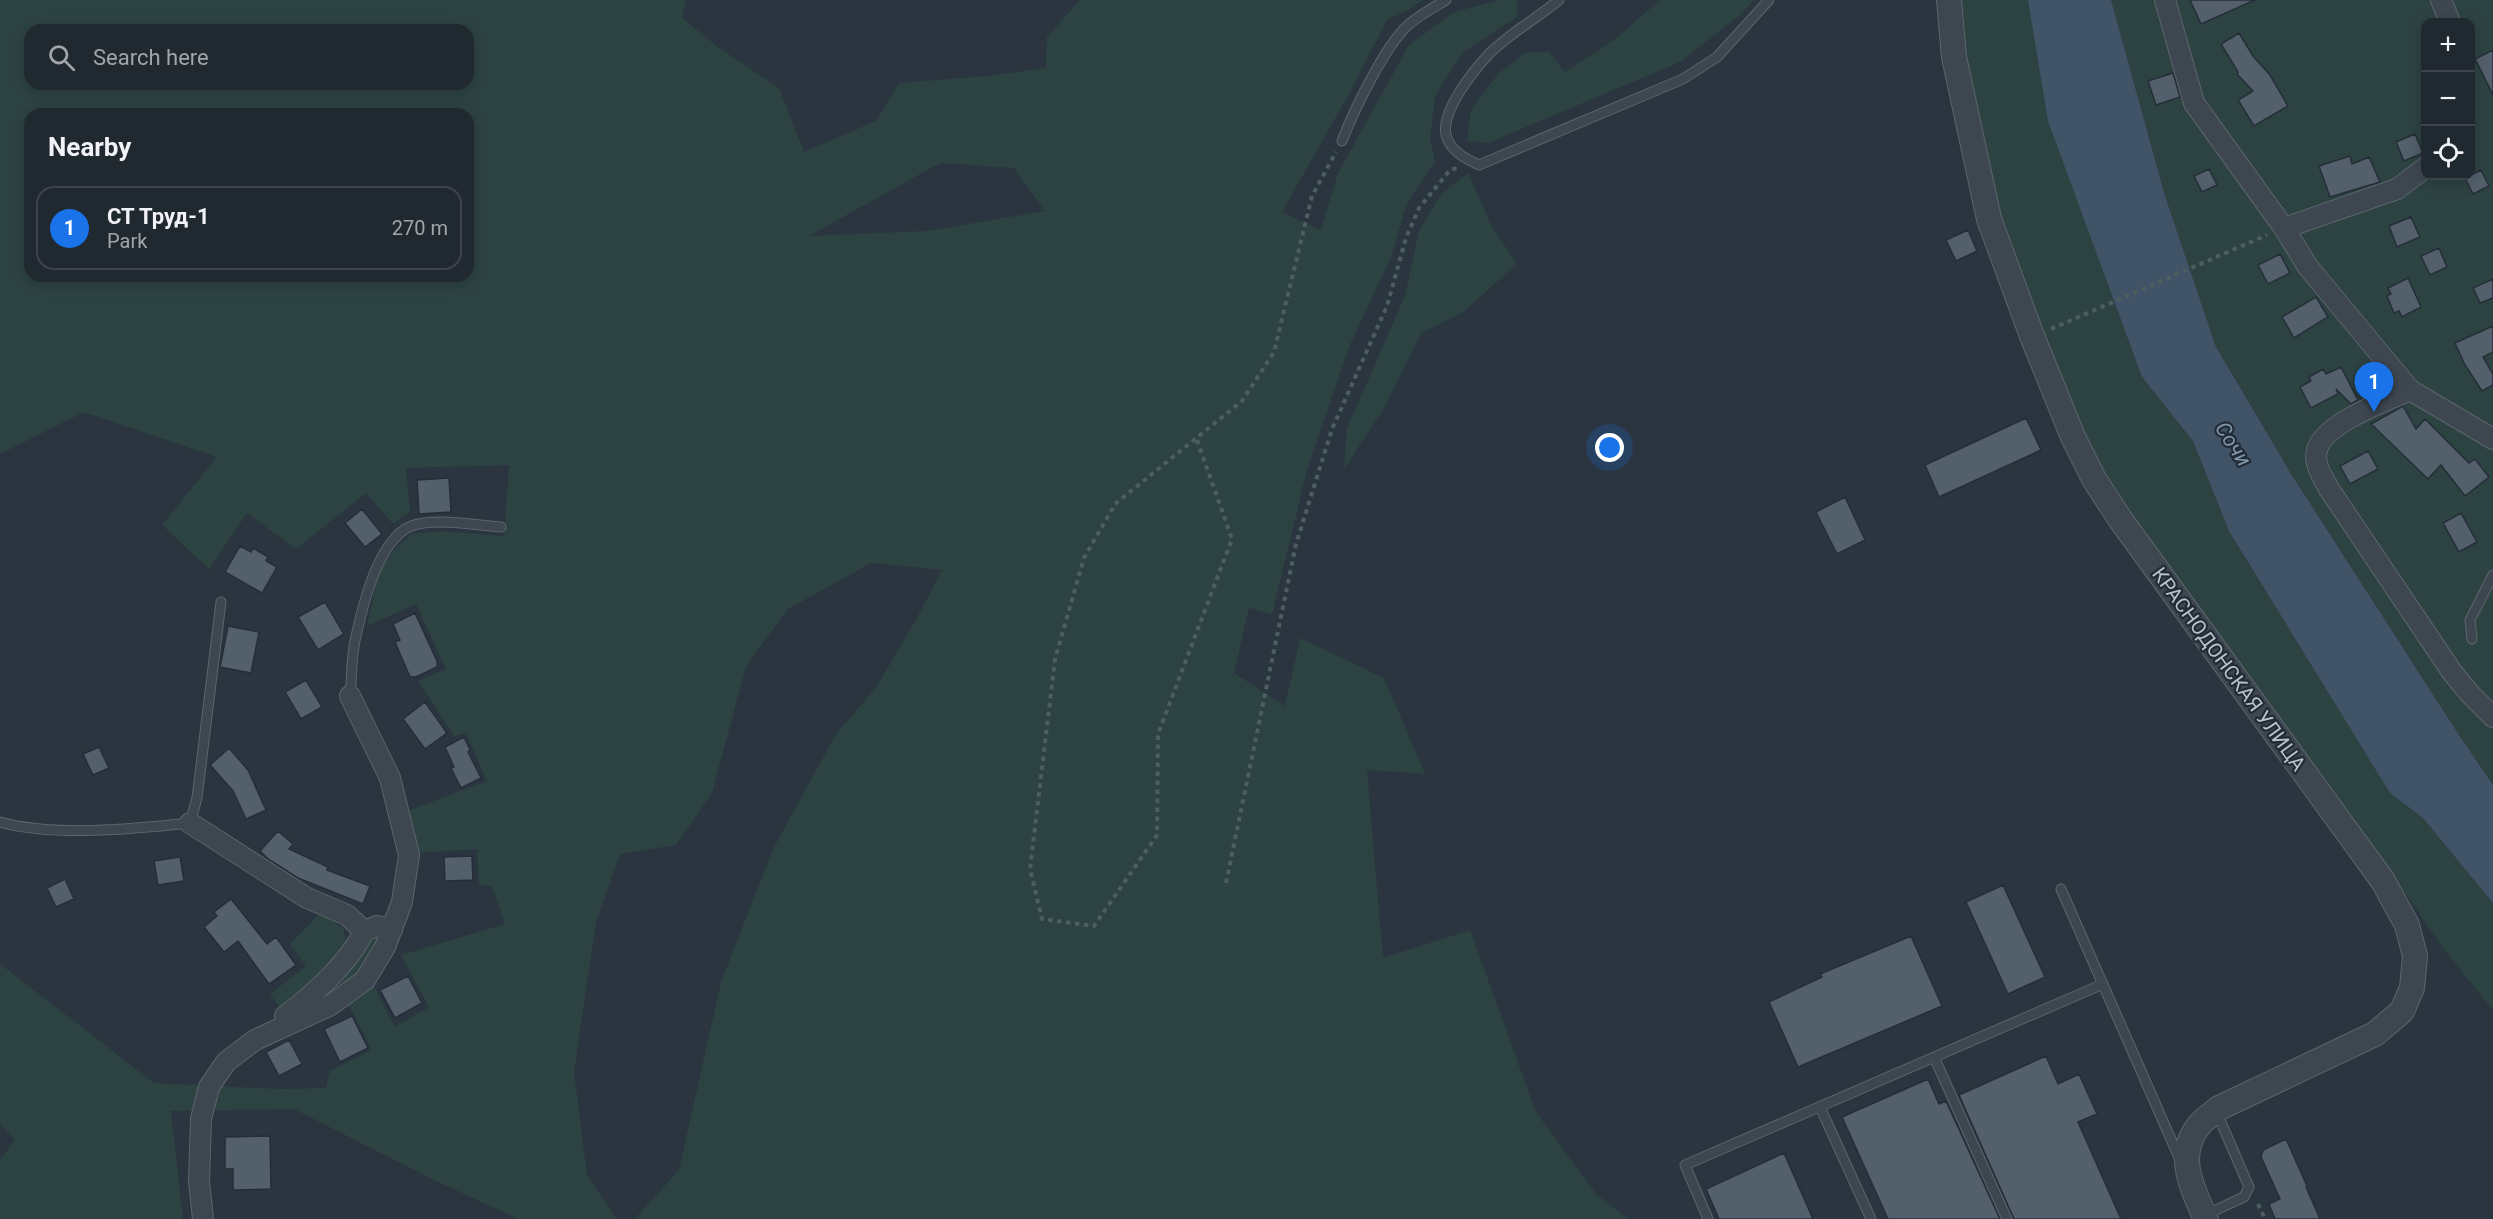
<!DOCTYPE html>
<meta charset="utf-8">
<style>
:root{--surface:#202830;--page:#283038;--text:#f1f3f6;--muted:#a2a6ab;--line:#3d444c;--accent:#1a73e8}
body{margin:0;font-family:Roboto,sans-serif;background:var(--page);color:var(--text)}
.controls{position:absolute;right:18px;top:18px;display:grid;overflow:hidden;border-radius:12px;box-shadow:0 3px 15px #0003}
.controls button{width:54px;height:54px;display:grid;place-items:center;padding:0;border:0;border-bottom:2px solid var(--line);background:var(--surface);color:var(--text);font:30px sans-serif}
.you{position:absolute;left:1610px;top:448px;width:21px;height:21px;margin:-15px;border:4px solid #fff;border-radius:50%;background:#1a73e8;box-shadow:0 0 0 9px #1a73e833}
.badge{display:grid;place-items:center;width:39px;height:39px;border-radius:50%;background:var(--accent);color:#fff;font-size:20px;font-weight:700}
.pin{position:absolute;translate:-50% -50px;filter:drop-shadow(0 2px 3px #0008)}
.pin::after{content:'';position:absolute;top:32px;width:21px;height:18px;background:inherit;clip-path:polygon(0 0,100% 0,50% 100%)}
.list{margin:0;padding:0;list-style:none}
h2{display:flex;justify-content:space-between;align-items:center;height:78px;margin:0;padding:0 24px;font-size:26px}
h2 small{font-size:20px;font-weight:400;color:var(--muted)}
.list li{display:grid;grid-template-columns:39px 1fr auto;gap:18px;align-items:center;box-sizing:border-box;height:84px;margin:0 12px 12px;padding:0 12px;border:2px solid var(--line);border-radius:18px}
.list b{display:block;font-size:22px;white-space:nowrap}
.list p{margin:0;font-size:20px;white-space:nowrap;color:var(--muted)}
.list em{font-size:20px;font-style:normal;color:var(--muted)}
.icon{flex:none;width:33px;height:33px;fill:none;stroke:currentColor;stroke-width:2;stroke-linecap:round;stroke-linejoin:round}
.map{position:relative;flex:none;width:2493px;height:1219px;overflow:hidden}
.search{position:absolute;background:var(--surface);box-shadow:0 3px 15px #0003;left:24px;top:24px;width:450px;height:66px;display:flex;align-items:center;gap:15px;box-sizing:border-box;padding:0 21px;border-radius:18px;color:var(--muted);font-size:22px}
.panel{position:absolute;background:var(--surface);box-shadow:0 3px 15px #0003;left:24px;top:108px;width:450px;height:174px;border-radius:18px}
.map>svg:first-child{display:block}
</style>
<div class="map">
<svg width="2493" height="1219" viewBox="0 0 2493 1219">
<rect width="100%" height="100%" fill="#2a3540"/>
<path fill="#2d4342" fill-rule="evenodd" d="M0,0h686l-4,18 36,29 61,41 25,64 72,-31 23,-38 89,-7 58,-8 1,-31 33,-37h342l-13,10 -22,10 -38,74 -67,118 39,18 17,-57 71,-128 45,-33 46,-12h17v17l-55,36 -27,43 -5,43 5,23 -28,41 -16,54 -42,90 -42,123 -35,144 -23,-6 -15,65 51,33 15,-68 84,40 41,96 -58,-4 16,188 87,-28 66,182 60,82 32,25h-993l44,-49 42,-188 53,-135 61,-111 42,-50 41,-70 24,-46 -71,-7 -83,46 -42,57 -34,127 -36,52 -56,9 -24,68 -22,150 13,103 30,44h-99l-84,-39 -140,-71 -123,2 12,108h-183v-59l15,-20 -15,-16v-160l154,119 125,6 47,-1 4,-17 42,-21 -26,-51 25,-18 24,46 34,-20 -28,-52 104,-31 -13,-38 -13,-1 -2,-36 -59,4 -13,-41 82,-31 -21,-48 -12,3 -36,-55 28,-12 -30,-65 -49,22 11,-52 15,-23 19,-17 28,-3 64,5 5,-71 -103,3 4,44 -17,12 -27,-31 -70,56 -49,-36 -38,56 -47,-44 55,-68 -133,-45 -84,42zM30,30h438v54h-438zM30,114h438v162h-438zM940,163l74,5 31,43 -118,20 -118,5z
M1660,0h94l-13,14 -61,48 -192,81 -21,-2 4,-31 27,-36 29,-22h22l16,20 49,-32z
M1959,0h71l84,300 28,77 51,64 36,90 161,261 33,26 70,85v107l-50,-62 -72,-105 -265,-363 -51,-109 -18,-59 -39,-93 -34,-168z
M2111,0h382v785l-34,-50 -166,-258 -77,-130 -51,-151zM2426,22h44v154h-44z
M1468,173l24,54 25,37 -54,48 -42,21 -38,77 -39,59 3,-41 58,-132 14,-65 22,-37z
M321,912l22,16 4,18 -36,41 -30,23 -11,-16 36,-28 -16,-22z
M378,931l8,7 -24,39 -32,24 -19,-1z"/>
<path fill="#415467" d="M2028,0h83l54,196 51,151 77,130 166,258 34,50v118l-70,-85 -33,-25 -161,-262 -36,-90 -51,-64 -94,-256z"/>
<path fill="#53606b" stroke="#242e38" stroke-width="1.5" d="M2190,0h65l-54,24z
M2239,33l14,23 17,19 18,31 -34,20 -16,-26 15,-9 -16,-17 1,-2 -17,-28z
M2493,50v45l-18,-36z
M2173,73l7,24 -24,8 -8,-24z
M2415,134l8,19 -19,8 -8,-19z
M2350,156l2,8 17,-7 11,25 -50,15 -11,-31z
M2209,169l8,16 -15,7 -8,-16z
M2481,170l8,16 -16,8 -8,-16z
M2411,217l9,20 -23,10 -8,-21z
M1968,230l9,21 -21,10 -10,-21z
M2439,248l8,19 -17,8 -9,-19z
M2280,254l10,19 -22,11 -10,-19z
M2408,278l13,29 -19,10 -3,-6 -5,2 -7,-17 4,-2 -3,-6z
M2493,279v19l-13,5 -7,-15z
M2316,297l12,20 -34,21 -12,-21z
M2493,326v26l-10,5 10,17v11l-11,6 -17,-26 -10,-22z
M2341,367l17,33 -7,4 -15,-15 2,5 -27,14 -11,-21 11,-6 -2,-4 14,-8 3,5z
M2403,406l13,23 9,-10 44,44 6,-4 14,18 -24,19 -24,-31 -13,14 -57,-55z
M2026,418l15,32 -102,47 -14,-32z
M2368,451l10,18 -28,15 -10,-18z
M449,478l2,34 -32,2 -2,-34z
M1845,497l20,43 -28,14 -21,-42z
M362,509l20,25 -17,13 -20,-24z
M2461,513l16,29 -18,10 -16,-29z
M240,546l11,6 2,-4 15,9 -2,4 11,6 -15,26 -37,-21z
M325,602l19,32 -26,16 -20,-33z
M415,613l22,48v6l-21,10h-6l-15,-35 5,-2 -7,-16z
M228,626l31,6 -8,41 -31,-6z
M306,680l16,27 -21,12 -16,-27z
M425,702l22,31 -22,16 -22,-30z
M464,737l6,13 -2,2 13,26 -20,10 -10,-20 3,-1 -9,-20z
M99,747l10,21 -16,7 -10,-21z
M229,748l19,22 18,40 -20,9 -13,-28 -23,-26z
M278,831l15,13 -4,5 39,18 -1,3 43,16 -7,18 -65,-26 -30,-19 -8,-8z
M472,856l1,24 -28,1 -1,-24z
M180,857l4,24 -26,4 -4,-24z
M65,879l9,20 -18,8 -9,-19z
M2003,885l42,92 -37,17 -42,-92z
M231,899l36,45 9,-7 20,28 -27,19 -31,-43 -14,11 -20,-25 13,-11 -3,-4z
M1911,936l31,70 -144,61 -29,-65 53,-25 -2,-3z
M408,976l14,27 -27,15 -15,-28z
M352,1016l16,32 -28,14 -16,-33z
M289,1040l13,24 -23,12 -13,-24z
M2046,1056l12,28 21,-10 18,40 -19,8 43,97h-107l-55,-124z
M1928,1079l11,25 7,-3 54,118h-112l-46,-102z
M270,1136l1,53 -38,1v-21h-8v-32z
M2286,1139l21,47 -1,1 14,32h-45l-6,-15 11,-5 -19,-42 2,-7z
M1784,1153l29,66h-94l-13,-30z"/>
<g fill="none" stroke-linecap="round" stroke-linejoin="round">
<defs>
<path id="service" d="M1559,0c-22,18 -50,34 -70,54 -16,17 -48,57 -43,81 4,16 20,24 33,30l204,-86 34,-22 52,-57
M1342,141c12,-31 42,-93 65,-115 12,-11 26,-18 39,-26
M2472,639l-2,-19 23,-45
M350,696c2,-18 1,-38 5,-55 7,-33 24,-110 63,-117 26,-5 57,1 83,3
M0,822c55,15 133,7 190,1l7,-25 24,-196
M2061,889l120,273
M1934,1057l73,162
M1820,1107l51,112
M2205,1215l39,-18 5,-10 -32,-74
M1708,1219l-23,-54 418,-181"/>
<path id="minor" d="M2165,0l29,103 90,125 24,39 102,123 83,49
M2441,0l9,22
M2284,228l113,-39 29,-22
M2410,390c-24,11 -86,33 -93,60 -4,13 6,28 12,39l123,183 18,22 23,23
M190,823l117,75 40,17 17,16
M285,1016c27,-20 65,-54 79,-85l13,-5 15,4
M203,1219l-4,-38 2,-62 8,-32 17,-25 29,-22 76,-35 34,-25 20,-33 17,-45 7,-47 -19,-77 -40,-82"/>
<path id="tertiary" d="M1949,0l5,57 35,162 43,117 41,101 21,42 26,40 263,362 24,44 8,31 -3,32 -10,23 -27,23 -156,74c-5,5 -13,9 -18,15 -27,30 -9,65 5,96"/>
</defs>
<use href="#service" stroke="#5c656d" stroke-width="11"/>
<use href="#minor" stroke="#5c656d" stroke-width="22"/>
<use href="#tertiary" stroke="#5c656d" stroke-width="26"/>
<path stroke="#4c5f60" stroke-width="4" stroke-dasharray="4.5 4.5" stroke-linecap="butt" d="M2051,329l216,-94
M1197,440l35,99 -74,195 -1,101 -63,91 -52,-7 -12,-50 25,-210 29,-101 31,-54 127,-103 32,-49 38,-156 24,-44
M1226,883l70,-339 36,-115 55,-123 19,-68 13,-30 31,-38 7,-2
M2258,1204l7,15"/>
<use href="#service" stroke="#3e4750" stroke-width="9"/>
<use href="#minor" stroke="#3e4750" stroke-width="20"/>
<use href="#tertiary" stroke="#3e4750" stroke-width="24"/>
</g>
<g text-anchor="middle" stroke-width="4.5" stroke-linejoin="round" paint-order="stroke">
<g font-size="20" fill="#bbc2ca" stroke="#222c36">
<text transform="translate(2229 669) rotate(54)" y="7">КРАСНОДОНСКАЯ УЛИЦА</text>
</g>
<g font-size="21" font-style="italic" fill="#7f95aa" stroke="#222c36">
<text transform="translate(2233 444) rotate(57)" y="7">Сочи</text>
</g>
</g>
</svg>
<div class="controls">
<button>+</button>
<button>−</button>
<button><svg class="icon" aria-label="locate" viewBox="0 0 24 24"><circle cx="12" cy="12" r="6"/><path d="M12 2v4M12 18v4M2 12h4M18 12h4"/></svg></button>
</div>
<div class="you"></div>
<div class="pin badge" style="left:2374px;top:412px">1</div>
<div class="search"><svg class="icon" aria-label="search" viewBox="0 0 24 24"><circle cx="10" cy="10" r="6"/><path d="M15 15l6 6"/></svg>Search here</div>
<section class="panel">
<h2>Nearby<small></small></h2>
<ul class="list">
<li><span class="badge">1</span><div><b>СТ Труд-1</b><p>Park</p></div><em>270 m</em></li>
</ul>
</section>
</div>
